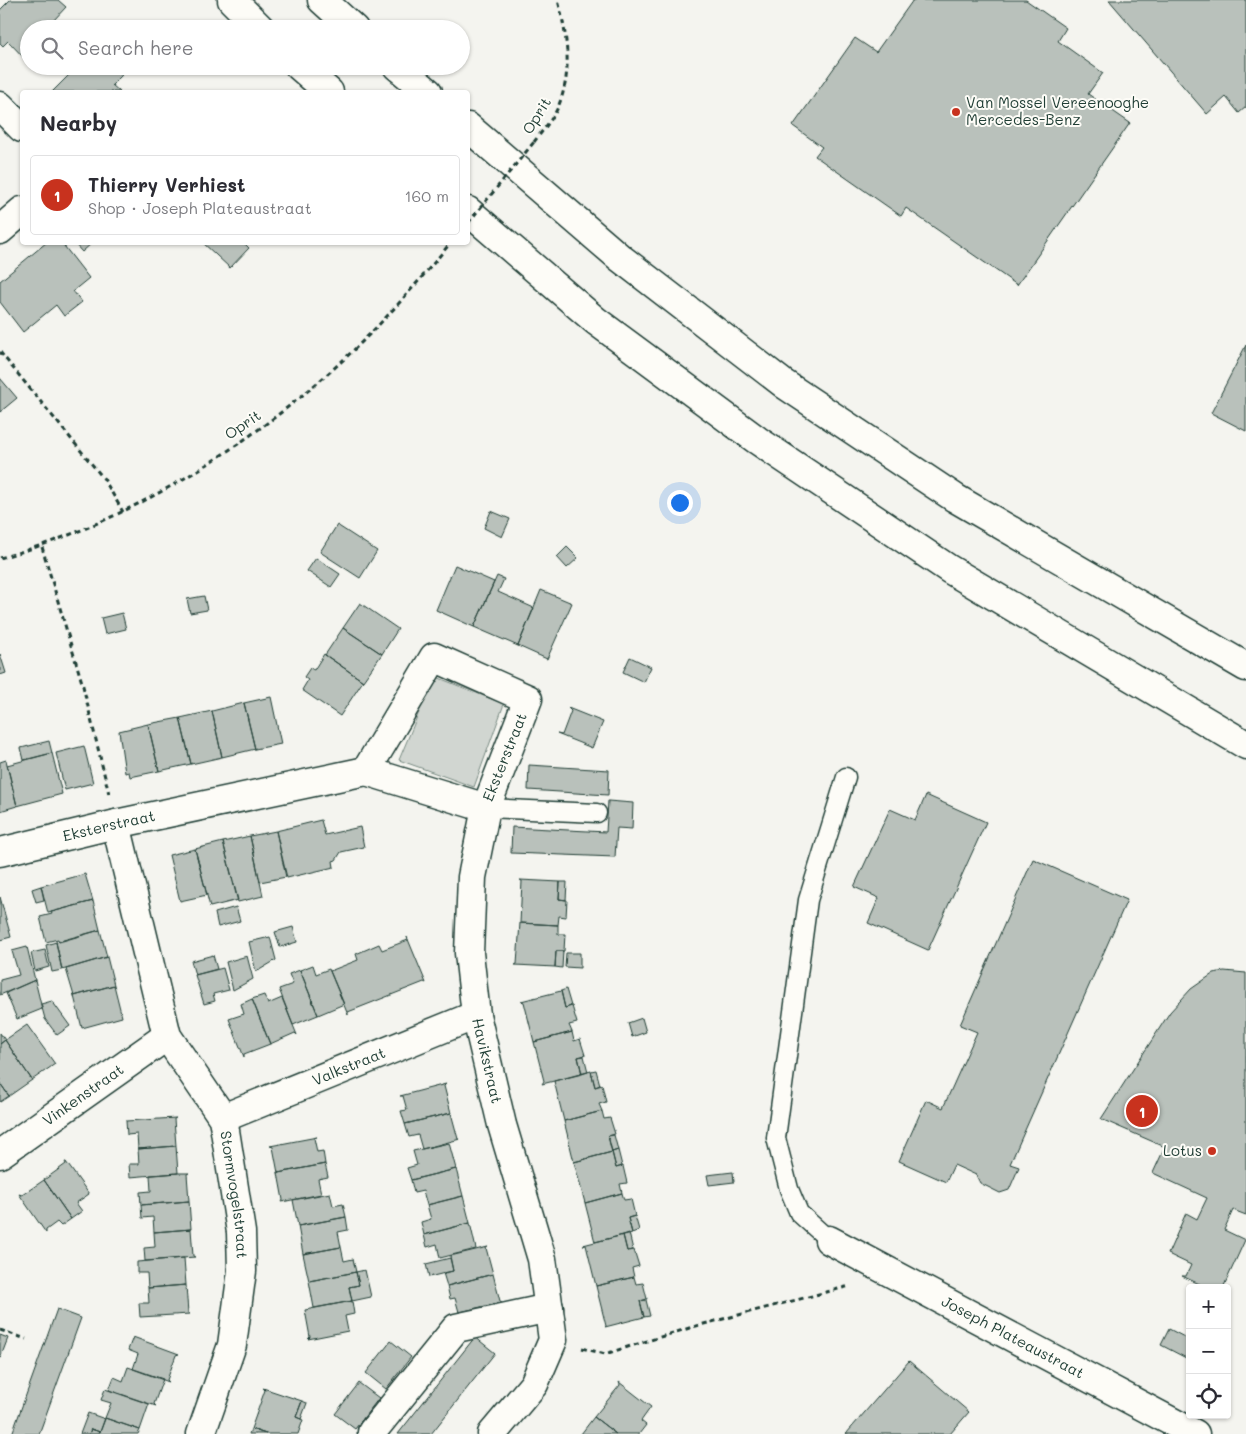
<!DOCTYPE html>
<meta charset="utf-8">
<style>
:root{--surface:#fff;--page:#f7f7f7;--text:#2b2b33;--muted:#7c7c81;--line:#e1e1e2;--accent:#c8321e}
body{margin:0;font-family:Mali,sans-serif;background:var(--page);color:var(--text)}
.controls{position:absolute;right:15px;bottom:15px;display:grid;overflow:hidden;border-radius:5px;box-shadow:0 1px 4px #0004}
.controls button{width:45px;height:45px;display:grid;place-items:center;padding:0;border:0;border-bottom:1px solid var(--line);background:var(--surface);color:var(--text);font:25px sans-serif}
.you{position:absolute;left:679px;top:502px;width:18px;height:18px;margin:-12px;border:4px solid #fff;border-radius:50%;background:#1a73e8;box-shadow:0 0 0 8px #1a73e833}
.badge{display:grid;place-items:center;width:32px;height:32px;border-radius:50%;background:var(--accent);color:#fff;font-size:16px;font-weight:700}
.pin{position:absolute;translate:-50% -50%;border:2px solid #fff;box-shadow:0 1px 5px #0006}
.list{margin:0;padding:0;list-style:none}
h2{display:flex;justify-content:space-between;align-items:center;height:65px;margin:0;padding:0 20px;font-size:21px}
h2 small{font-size:16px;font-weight:400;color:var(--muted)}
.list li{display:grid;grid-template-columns:32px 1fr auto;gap:15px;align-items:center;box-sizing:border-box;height:80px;margin:0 10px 10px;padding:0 10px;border:1px solid var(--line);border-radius:5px}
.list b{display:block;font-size:19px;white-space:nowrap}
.list p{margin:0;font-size:16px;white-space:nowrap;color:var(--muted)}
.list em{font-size:16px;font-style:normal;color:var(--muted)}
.icon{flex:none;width:28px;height:28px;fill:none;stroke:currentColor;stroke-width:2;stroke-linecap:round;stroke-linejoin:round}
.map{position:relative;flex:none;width:1246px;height:1434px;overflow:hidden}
.search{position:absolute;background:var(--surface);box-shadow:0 1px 4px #0004;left:20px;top:20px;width:450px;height:55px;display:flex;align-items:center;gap:12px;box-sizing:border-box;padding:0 18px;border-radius:28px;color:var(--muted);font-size:19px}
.panel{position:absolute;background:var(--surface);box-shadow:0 1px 4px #0004;left:20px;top:90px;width:450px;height:155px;border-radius:5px}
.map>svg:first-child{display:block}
</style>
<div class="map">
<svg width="1246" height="1434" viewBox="0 0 1246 1434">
<rect width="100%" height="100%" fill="#f4f4ef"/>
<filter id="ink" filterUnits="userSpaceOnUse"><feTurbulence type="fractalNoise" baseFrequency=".02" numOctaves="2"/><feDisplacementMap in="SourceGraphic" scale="10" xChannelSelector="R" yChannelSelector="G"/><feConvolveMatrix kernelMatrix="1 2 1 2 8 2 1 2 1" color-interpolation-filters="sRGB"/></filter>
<g filter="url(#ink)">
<path fill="#d1d6d1" stroke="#788a82" d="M434,676l70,28 -30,83 -75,-27z"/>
<path fill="#b9c1bb" stroke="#1f3d34" d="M10,0h48l8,7 -13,14 8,8h-32v34l-21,-22 -5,5 -3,-3v-33z
M913,0h113l40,28 -8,13 45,32 -15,21 42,29 -113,162 -111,-77 -5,8 -86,-60 7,-9 -29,-21 62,-88 21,14z
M1109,0h137v107l-7,6 -13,-16 -19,17z
M78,66h23l4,4 8,-4 9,9 -10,10 8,7h-68z
M47,242h14l28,36 -16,13 9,11 -18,14 -8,-11 -33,27 -23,-30v-21z
M73,242h19v1l-10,9z
M202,242h41l6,6 -19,20z
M1246,345v86l-35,-18z
M0,378l17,20 -17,14z
M491,511l19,8 -8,18 -18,-9z
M337,525l40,26 -17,27 -40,-26z
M567,547l11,11 -11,10 -10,-11z
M316,558l24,16 -9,13 -24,-16z
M455,565l39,17 -20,45 -38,-17z
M497,576l7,3 -6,13 36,16 -16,38 -44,-19z
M541,590l31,13 -25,56 -29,-13z
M204,596l3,14 -17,3 -3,-14z
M360,603l38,26 -16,25 -39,-26z
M122,613l4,16 -21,5 -4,-16z
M343,628l39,26 -19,27 -38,-26z
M0,654l6,19 -6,2z
M324,654l39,27 -23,35 -38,-26 6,-10 -4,-3 6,-9 4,2z
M630,657l21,10 -7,15 -21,-10z
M271,697l10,47 -26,5 -11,-46z
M244,703l11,46 -33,8 -10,-46z
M568,708l35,14 -11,26 -35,-14 5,1 9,-24z
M212,711l10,46 -31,7 -11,-46z
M180,718l11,46 -32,7 -11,-47z
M148,724l11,47 -29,6 -1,-5 -4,1 -6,-42z
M49,741l3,12 -28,7 -3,-12z
M84,746l9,37 -28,7 -9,-37z
M52,753l10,41 -45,12 -10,-41z
M6,760l11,46 -17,5v-49z
M529,765l80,5 -1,25 -80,-5z
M926,795l60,27 -58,128 -60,-27 11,-25 -25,-11 36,-78 25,11z
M608,801l25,2 -1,26 -15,-1 -2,29 -104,-4 1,-26 94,5z
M321,820l4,15 35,-8 4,20 -23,5 -5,8 -3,1 1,6 -47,11 -11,-47z
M276,831l10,46 -26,5 -10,-46z
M250,836l13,60 -25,6 -15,-60z
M223,842l15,58 -28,7 -15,-58z
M195,849l12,46 -27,6 -11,-46z
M1033,859l94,41 -117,264 9,3 -10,23 -9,3 -20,-10 -4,-8 -22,-10 -8,17 -47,-21 27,-61 17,8 34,-76 -17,-7z
M85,874l8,27 -45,12 -7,-27z
M520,880l40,2 -1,17 8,1 -1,17 -7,-1 -1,9 -38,-2 2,-42z
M560,882h7l-1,18 -7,-1z
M41,886l3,14 -8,2 -4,-13z
M0,897l11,40 -11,3z
M93,901l7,29 -41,12 -1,-3 -12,3 -6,-25 12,-3 -1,-2z
M236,907l4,14 -22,6 -3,-14z
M520,923l38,2v9h7l-1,17h-8l-1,16 -40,-2 2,-1z
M293,927l4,15 -17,5 -5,-15z
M100,930l7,27 -45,13 -6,-28z
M270,937l6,23 -20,12 -7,-30z
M407,937l19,46 -2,-1 -76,30v3l-18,-44 28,-11 -2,-6 23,-10 3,6 26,-10z
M56,942l6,28 -10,2 -6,-27z
M27,947l8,33 -35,15v-15l19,-5 -7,-24z
M45,950l4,17 -14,4 -4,-18z
M556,951h7l-1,17 -7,-1z
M566,953h14v15l-15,-1z
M213,955l4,14 -22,6 -4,-14z
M247,956l6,23 -20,11 -7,-28z
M107,957l7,28 -40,11 -8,-27z
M313,965l3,9 13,-5 15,35 -26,11 -18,-45z
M223,968l6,22 -16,4 2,7 -11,3 -9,-29z
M300,970l18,45 -25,10 -14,-36 14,-5 -4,-10z
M1224,971l22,2v242l-13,-5 -9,20 21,10 -22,48h-15l-26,-12h4l5,-11 -23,-11 18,-41 11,6 10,-21 -54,-25 12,-26 -64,-28 69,-107 21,-23 23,-16z
M35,980l7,29 -25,10 -11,-26z
M114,985l8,32 -40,11 -8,-32z
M566,989l5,17 -6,2 -4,-17z
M561,991l4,17 7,-2 5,17 -8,2 3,7 -38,10 -10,-40 -3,-1z
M264,995l4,9 14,-6 15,37 -2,-2 -25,11 -18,-45z
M252,999l18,45 -26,10v3l-15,-38 15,-5 -3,-10z
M52,1001l18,25 -13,9 -12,-16 -4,-15z
M642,1018l4,14 -14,5 -4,-14z
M27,1025l28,39 -23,16 -27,-40z
M572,1032l2,9 6,-2 5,16 -7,2 4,17 -40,10 2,-3 -10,-39z
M0,1033l5,7 -5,4z
M5,1040l27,40 -23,16 -9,-13v-39z
M584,1056l4,16 -6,2 -4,-17z
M596,1070l4,15 -5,2 -4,-16z
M591,1071l4,16 7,-2 4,17 -7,2 3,7 -38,10 -10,-40z
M0,1083l9,13 -9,6z
M446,1084l-2,2 7,27 -46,11 -4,-13 6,-1 -4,-14h-3z
M602,1111l2,8 6,-1 5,16 -7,2 4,16 -38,10 -10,-41z
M451,1113l7,26h2l-38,10 -4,-14 -9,2 -4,-13z
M176,1118l-2,1 2,27 -38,3 -1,-15 -10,1 -1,-14z
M614,1135l4,15 -6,2 -4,-16z
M317,1137l-3,1 3,14 6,-1 2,13 -47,9 -5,-26 -3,-1z
M449,1143l7,26 -45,11 -4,-12 10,-3 -4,-14z
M176,1146l2,27 -48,4 -1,-13h10l-1,-15z
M618,1150l4,16 -6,2 -4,-16z
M612,1152l4,16 7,-2 4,17 -7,1 2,9 -37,10 -11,-41z
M65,1162h1l23,32 -13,9 6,8 -11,8 -27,-39 22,-16z
M325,1164l3,13 -10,2 3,15 -39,8 1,-2 -5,-27z
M456,1169l7,27 -36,9 -4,-14 -9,2 -3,-13z
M733,1172l1,10 -25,3 -2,-10z
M178,1173h11l-2,1 2,27 -48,4 -1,-13 11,-1 -1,-16z
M44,1180l27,39 -10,7 -4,-4 -11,8v3l-27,-39 3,1z
M330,1193l3,13 10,-2 3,13 -48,9 -5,-26z
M622,1193l2,7 7,-1 4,17 -7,2 4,15 -37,9 -10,-39z
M463,1196l7,27 -46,12 -3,-13 10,-3 -4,-14z
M189,1201l2,28 -37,3 -1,-15 -11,1 -1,-13z
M635,1216l4,14 -7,3 -4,-15z
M346,1217l2,13 -10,2 3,15 -38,7 -5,-28z
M470,1223l6,26 -36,9 -3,-14 -10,3 -3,-12z
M191,1229l2,27 2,1 -50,4 -1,-13 11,-1 -1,-15z
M629,1233l4,17 -6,1 -4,-16z
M623,1235l4,16 7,-1 5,16 -7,2 2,9 -38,9 -10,-41h-3z
M341,1247l3,14 9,-2 3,13 -47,9 -6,-27z
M488,1247l-2,1 7,26 -46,12 -4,-13 10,-2 -3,-15z
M184,1258l2,27 -38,3 -1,-15h-10v-11z
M450,1258l3,13 -24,6 -3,-13z
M365,1270l6,27 -19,4 -3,-14 10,-2 -3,-13z
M356,1272l3,13 -10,2 3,14 -38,7 -5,-27z
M493,1274l7,27 2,1 -46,11 3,-1 -4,-14 -5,1 -3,-13z
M634,1277l2,7 7,-1 4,16 -7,2 4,16 -39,10 1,-1 -10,-40z
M186,1285l2,28 2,1 -50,3 -1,-14h10l-1,-15z
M646,1300l4,16 -6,1 -4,-16z
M352,1301l2,13 -9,2 3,15 -40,8 2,-2 -5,-27z
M57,1309l24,9 -42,116h-27z
M1169,1329l21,11v20l-29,-15z
M0,1335l8,3 -8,21z
M133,1337l46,17 -3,1 -9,25 2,2 -36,-13 5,-15 -10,-4z
M475,1337l20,16 -64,81h-33z
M391,1341l20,16 -25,32 -20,-16z
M909,1361l60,51 -19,22h-104z
M128,1367l35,12 -9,25 2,2 -47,-16 5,-13 9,4z
M619,1382l32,25 -10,14 5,4 -7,9h-23l-22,-17 26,-32z
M359,1383l20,15 -24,31 -20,-15z
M263,1388l39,13 -6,16 7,3 -5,14h-32l-15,-5 14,-39z
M105,1389l44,15 -9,26 -35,-12 6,-15 -10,-3z
M302,1401l5,2 -6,16 -5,-2z
M88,1413l17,6 -5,13 -9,-3 -2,5h-9z
M594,1417l22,17h-35z
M105,1418l35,12 -2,4h-49l2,-5 9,3z
M251,1429l15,5h-17z"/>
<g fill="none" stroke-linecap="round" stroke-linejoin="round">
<defs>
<path id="lane" d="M486,808l111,5
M829,1240l-30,-27 -10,-24 -13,-51 32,-238 38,-123"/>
<g id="street">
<path d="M0,106l22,22"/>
<path d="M0,230l22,-19"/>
<path id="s1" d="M486,808l-120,-37 68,-114 94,42 -42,109 -14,69 -3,76 7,62 26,110 40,134 11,81 -19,44 -42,50"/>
<path id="s2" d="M116,824l51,212 56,82 18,114 1,39 -10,74 -31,89"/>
<path id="s3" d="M0,852l116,-28 250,-53"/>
<path id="s4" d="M223,1118l253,-103"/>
<path id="s5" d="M0,1154l167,-118"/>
<path id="s6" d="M829,1240l366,194"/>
<path d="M372,1432l84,-104 93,-20"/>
</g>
<path id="highway" d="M232,0l29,29
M322,0l32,29
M299,66l30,26
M397,66l31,26
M468,127l151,130 165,127 171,114 291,169
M468,211l128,110 161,119 192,129 297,176"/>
</defs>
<use href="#lane" stroke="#1f3d34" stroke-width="21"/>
<use href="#street" stroke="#1f3d34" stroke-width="31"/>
<use href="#highway" stroke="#1f3d34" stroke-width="31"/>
<path stroke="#1f3d34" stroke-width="3" stroke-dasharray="5 4" stroke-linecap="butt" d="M534,142c8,-11 19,-23 24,-35 15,-35 9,-71 0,-107
M0,352l104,127 19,33
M42,547l41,139 26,108
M0,558c127,-35 244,-108 341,-196 40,-37 76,-78 110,-120
M0,1330l26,9
M582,1348l23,6 91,-28 154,-40"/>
<use href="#lane" stroke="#fdfcf7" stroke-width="18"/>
<use href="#street" stroke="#fdfcf7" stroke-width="28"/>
<use href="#highway" stroke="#fdfcf7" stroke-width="28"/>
<path stroke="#1f3d34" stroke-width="3" stroke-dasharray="5 4" stroke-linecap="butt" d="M468,223l66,-81"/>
</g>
</g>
<g fill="#c8321e" stroke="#fdfcf7" stroke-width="2">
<circle cx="956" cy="112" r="5"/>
<circle cx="1212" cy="1151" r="5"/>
</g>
<g text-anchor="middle" stroke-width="4" stroke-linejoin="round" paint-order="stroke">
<g font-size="15" fill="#1f3d34" stroke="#fdfcf7" text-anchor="start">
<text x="966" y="108">Van Mossel Vereenooghe<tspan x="966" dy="17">Mercedes-Benz</tspan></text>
<text x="1202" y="1156" text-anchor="end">Lotus</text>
</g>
<g font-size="15" fill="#1f3d34" stroke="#fdfcf7">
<text transform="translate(537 116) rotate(-58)" y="5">Oprit</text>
<text transform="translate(243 425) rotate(-34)" y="5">Oprit</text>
<text transform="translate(505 757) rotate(-68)" y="5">Eksterstraat</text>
<text dy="5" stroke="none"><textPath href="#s3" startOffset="112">Eksterstraat</textPath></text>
<text dy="5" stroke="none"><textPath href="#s1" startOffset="734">Havikstraat</textPath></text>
<text dy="5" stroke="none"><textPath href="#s4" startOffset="136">Valkstraat</textPath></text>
<text dy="5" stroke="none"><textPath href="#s5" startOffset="102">Vinkenstraat</textPath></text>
<text dy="5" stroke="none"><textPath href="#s2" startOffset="395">Stormvogelstraat</textPath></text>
<text dy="5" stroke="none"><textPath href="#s6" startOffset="208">Joseph Plateaustraat</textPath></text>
</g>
</g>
</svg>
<div class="controls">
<button>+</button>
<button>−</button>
<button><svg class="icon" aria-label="locate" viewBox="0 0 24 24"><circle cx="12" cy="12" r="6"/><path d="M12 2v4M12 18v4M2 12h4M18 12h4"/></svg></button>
</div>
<div class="you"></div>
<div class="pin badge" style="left:1142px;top:1111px">1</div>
<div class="search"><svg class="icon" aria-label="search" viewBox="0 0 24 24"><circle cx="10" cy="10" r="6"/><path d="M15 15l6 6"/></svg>Search here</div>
<section class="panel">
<h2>Nearby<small></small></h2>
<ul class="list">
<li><span class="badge">1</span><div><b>Thierry Verhiest</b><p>Shop · Joseph Plateaustraat</p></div><em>160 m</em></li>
</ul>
</section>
</div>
